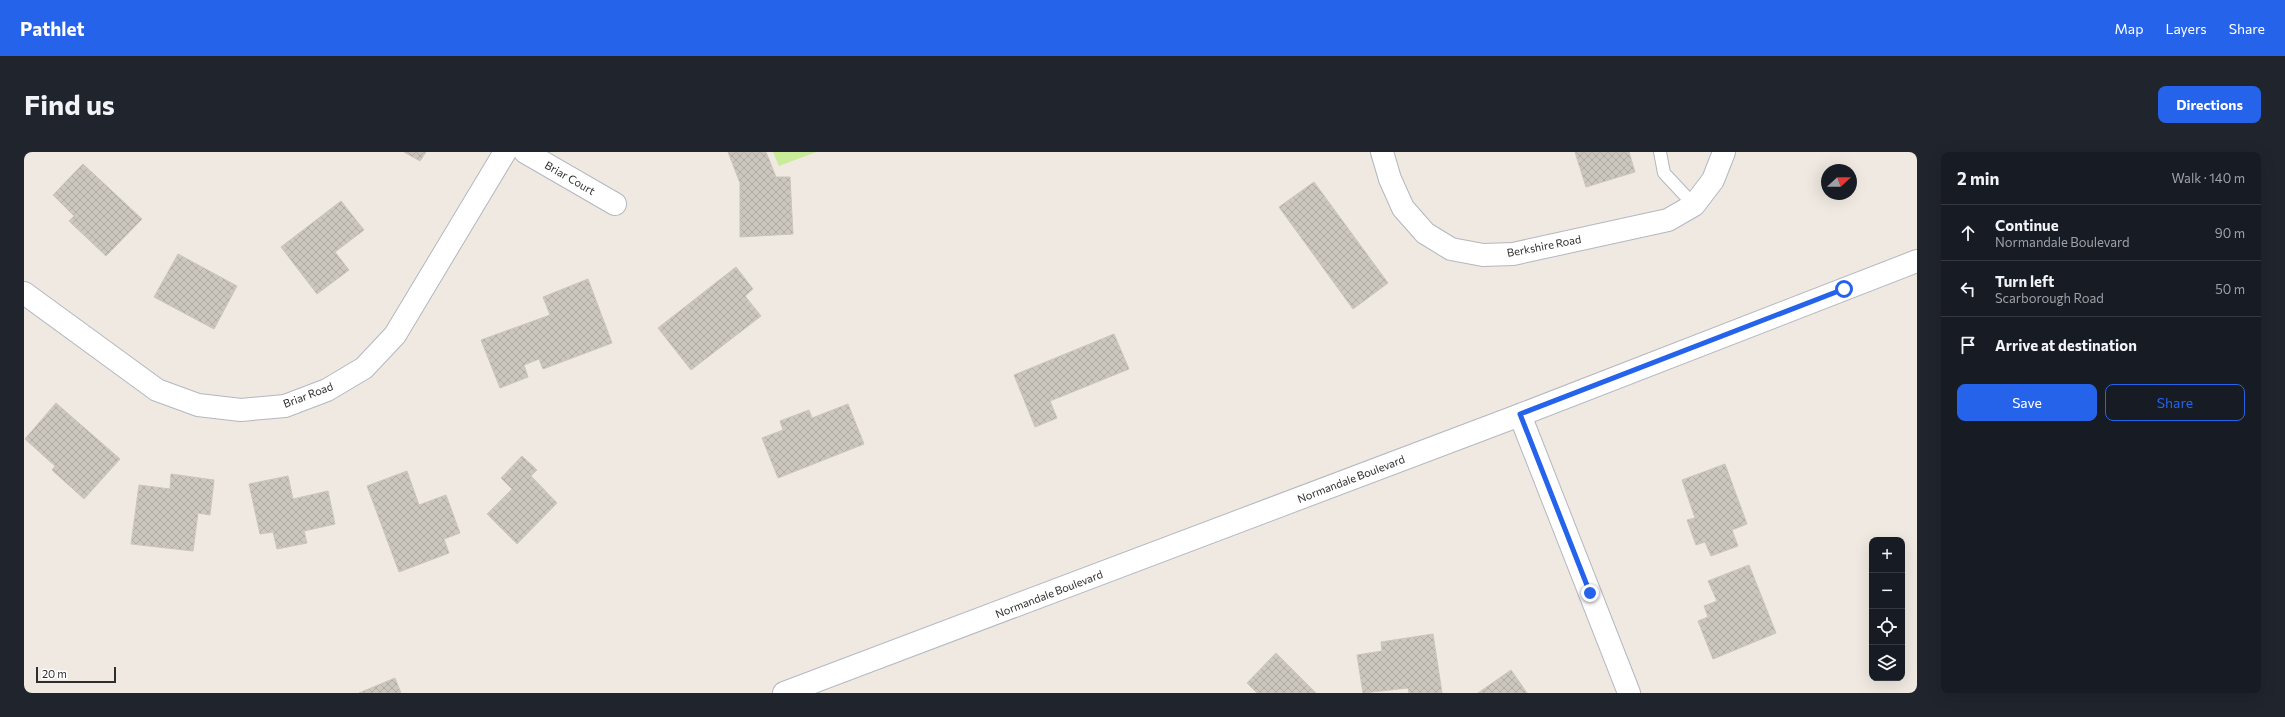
<!DOCTYPE html>
<meta charset="utf-8">
<style>
:root{--surface:#171b24;--page:#20242c;--text:#f1f3f6;--muted:#9ea1a6;--line:#363941;--accent:#2563eb}
body{margin:0;font-family:Commissioner,sans-serif;background:var(--page);color:var(--text)}
.controls{position:absolute;right:12px;bottom:12px;display:grid;overflow:hidden;border-radius:8px;box-shadow:0 4px 16px #0002}
.controls button{width:36px;height:36px;display:grid;place-items:center;padding:0;border:0;border-bottom:1px solid var(--line);background:var(--surface);color:var(--text);font:20px sans-serif}
.compass{position:absolute;left:1797px;top:12px;width:36px;height:36px;border-radius:50%;background:var(--surface);box-shadow:0 4px 16px #0002;rotate:69deg}
.scale{position:absolute;left:12px;bottom:10px;width:80px;box-sizing:border-box;padding-left:4px;border:2px solid #2e2e2e;border-top:0;font-size:11px;line-height:14px;white-space:nowrap;color:#2e2e2e;-webkit-text-stroke:3px #fff;paint-order:stroke}
.stop{position:absolute;width:12px;height:12px;margin:-9px;border:3px solid #2563eb;border-radius:50%;background:#fff}
.stop.end{background:#2563eb;border-color:#fff;box-shadow:0 1px 4px #0008}
.list{margin:0;padding:0;list-style:none}
h2{display:flex;justify-content:space-between;align-items:center;height:52px;margin:0;padding:0 16px;font-size:17px}
h2 small{font-size:13px;font-weight:400;color:var(--muted)}
.list li{display:grid;grid-template-columns:26px 1fr auto;gap:12px;align-items:center;box-sizing:border-box;height:56px;padding:0 16px;border-top:1px solid var(--line)}
.list b{display:block;font-size:15px;white-space:nowrap}
.list p{margin:0;font-size:13px;white-space:nowrap;color:var(--muted)}
.list em{font-size:13px;font-style:normal;color:var(--muted)}
.actions{display:flex;gap:8px;padding:12px 16px}
.actions a{flex:1;padding:9px 0;border:1px solid var(--accent);border-radius:8px;text-align:center;font-size:14px;color:var(--accent)}
.actions .main{background:var(--accent);color:#fff}
.icon{flex:none;width:22px;height:22px;fill:none;stroke:currentColor;stroke-width:2;stroke-linecap:round;stroke-linejoin:round}
.map{position:relative;flex:none;width:1893px;height:541px;overflow:hidden;border-radius:8px}
header{display:flex;align-items:center;gap:24px;box-sizing:border-box;height:56px;padding:0 20px;background:var(--accent);color:#fff}
header strong{font-size:19px}
nav{display:flex;gap:22px;margin-inline-start:auto;font-size:14px}
.intro{display:flex;align-items:center;justify-content:space-between;box-sizing:border-box;height:96px;padding:0 24px}
h1{margin:0;font-size:28px}
.button{padding:10px 18px;border-radius:8px;background:var(--accent);color:#fff;font-size:14px;font-weight:700}
main{display:flex;gap:24px;padding:0 24px}
aside{flex:1;background:var(--surface);border-radius:8px;box-shadow:0 4px 16px #0002}
.map>svg:first-child{display:block}
</style>
<header>
<strong>Pathlet</strong>
<nav><a>Map</a><a>Layers</a><a>Share</a></nav>
</header>
<div class="intro"><h1>Find us</h1><a class="button">Directions</a></div>
<main>
<div class="map">
<svg width="1893" height="541" viewBox="0 0 1893 541">
<defs>
<pattern id="building-cross-hatch" width="8" height="8" patternUnits="userSpaceOnUse"><rect width="8" height="8" fill="#cbc7bf"/><path d="M0 0l8 8M0 8l8-8" fill="none" stroke="#afaba4"/></pattern>
</defs>
<rect width="100%" height="100%" fill="#efe9e1"/>
<path fill="#c9ec9a" d="M749,0h43l-37,14z"/>
<path fill="url(#building-cross-hatch)" stroke="#cbc5ba" d="M380,0h22l-6,9z
M704,0h38l10,25h14l3,57 -53,3v-54z
M1551,0h54l6,20 -49,15z
M59,12l59,55 -36,37 -37,-35 5,-5 -21,-21z
M1290,30l74,101 -35,26 -74,-102z
M317,49l23,29 -29,22 14,18 -32,24 -36,-47z
M154,102l59,32 -23,43 -60,-32z
M712,115l17,22 -8,7 16,20 -70,54 -33,-42z
M564,127l24,64 -69,26 -4,-10 -15,6 4,12 -28,11 -19,-48 69,-25 -7,-18z
M1090,182l15,35 -79,32 7,17 -22,9 -21,-52z
M32,251l64,56 -36,40 -32,-29 3,-4 -30,-27z
M824,252l16,40 -86,34 -16,-40 21,-8 -3,-9 29,-11 3,8z
M498,304l15,14 -6,6 26,27 -40,41 -30,-30 25,-25 -11,-11z
M1701,312l22,60 -15,6 6,16 -27,10 -6,-14 -9,3 -9,-25 8,-2 -13,-38z
M383,319l12,34 27,-10 14,38 -16,6 5,14 -50,19 -32,-86z
M147,322l43,6 -4,35 -12,-2 -5,38 -62,-7 8,-59 31,4z
M264,324l5,23 35,-8 7,33 -31,7 3,12 -30,6 -4,-17 -13,2 -11,-50z
M1725,413l27,68 -63,26 -15,-38 10,-4 -4,-11 13,-5 -9,-20z
M1409,482l9,59h-33l-1,-5 -45,5 -6,-38 25,-4 -1,-9z
M1252,501l40,40h-59l-10,-10z
M1487,518l16,23h-49z
M371,526l6,15h-42z"/>
<g fill="none" stroke-linecap="round" stroke-linejoin="round">
<defs>
<path id="service" d="M1636,0l4,21 30,32"/>
<path id="minor" d="M501,0l90,52
M1358,0l8,27 13,29 22,25 26,16 32,6 30,-1 155,-34 26,-15 19,-25 11,-28
M0,141l133,97 41,15 43,5 44,-4 42,-16 37,-22 31,-33 110,-183
M1496,263l109,278"/>
<path id="secondary" d="M760,541l736,-278 397,-154"/>
</defs>
<use href="#service" stroke="#b4b7c1" stroke-width="14"/>
<use href="#minor" stroke="#b4b7c1" stroke-width="24"/>
<use href="#secondary" stroke="#b4b7c1" stroke-width="24"/>
<use href="#service" stroke="#fff" stroke-width="12"/>
<use href="#minor" stroke="#fff" stroke-width="22"/>
<use href="#secondary" stroke="#fff" stroke-width="22"/>
</g>
<g fill="none" stroke-linecap="round" stroke-linejoin="round">
<path stroke="#2563eb" stroke-width="5" d="M1566,441l-70,-179 324,-125"/>
</g>
<g text-anchor="middle" stroke-width="3.5" stroke-linejoin="round" paint-order="stroke">
<g font-size="11" fill="#2e2e2e" stroke="#fff">
<text transform="translate(546 26) rotate(30)" y="4">Briar Court</text>
<text transform="translate(1520 94) rotate(-11)" y="4">Berkshire Road</text>
<text transform="translate(284 243) rotate(-21)" y="4">Briar Road</text>
<text transform="translate(1327 327) rotate(-21)" y="4">Normandale Boulevard</text>
<text transform="translate(1025 442) rotate(-21)" y="4">Normandale Boulevard</text>
</g>
</g>
</svg>
<div class="controls">
<button>+</button>
<button>−</button>
<button><svg class="icon" aria-label="locate" viewBox="0 0 24 24"><circle cx="12" cy="12" r="6"/><path d="M12 2v4M12 18v4M2 12h4M18 12h4"/></svg></button>
<button><svg class="icon" aria-label="layers" viewBox="0 0 24 24"><path d="M12 4l9 5-9 5-9-5zM3 14l9 5 9-5"/></svg></button>
</div>
<svg class="compass" viewBox="-18 -18 36 36"><path d="M0-13l5 13h-10z" fill="#e53935"/><path d="M0 13l5-13h-10z" fill="#9ea1a6"/></svg>
<div class="scale">20 m</div>
<div class="stop" style="left:1820px;top:137px"></div>
<div class="stop end" style="left:1566px;top:441px"></div>
</div>
<aside>
<h2>2 min<small>Walk · 140 m</small></h2>
<ul class="list">
<li><svg class="icon" aria-label="ahead" viewBox="0 0 24 24"><path d="M12 20V5M6 11l6-6 6 6"/></svg><div><b>Continue</b><p>Normandale Boulevard</p></div><em>90 m</em></li>
<li><svg class="icon" aria-label="left" viewBox="0 0 24 24"><path d="M17 20v-9H6M10 6l-5 5 5 5"/></svg><div><b>Turn left</b><p>Scarborough Road</p></div><em>50 m</em></li>
<li><svg class="icon" aria-label="arrive" viewBox="0 0 24 24"><path d="M6 21V4h12l-3 4 3 4H6"/></svg><div><b>Arrive at destination</b></div></li>
</ul>
<div class="actions"><a class="main">Save</a><a>Share</a></div>
</aside>
</main>
